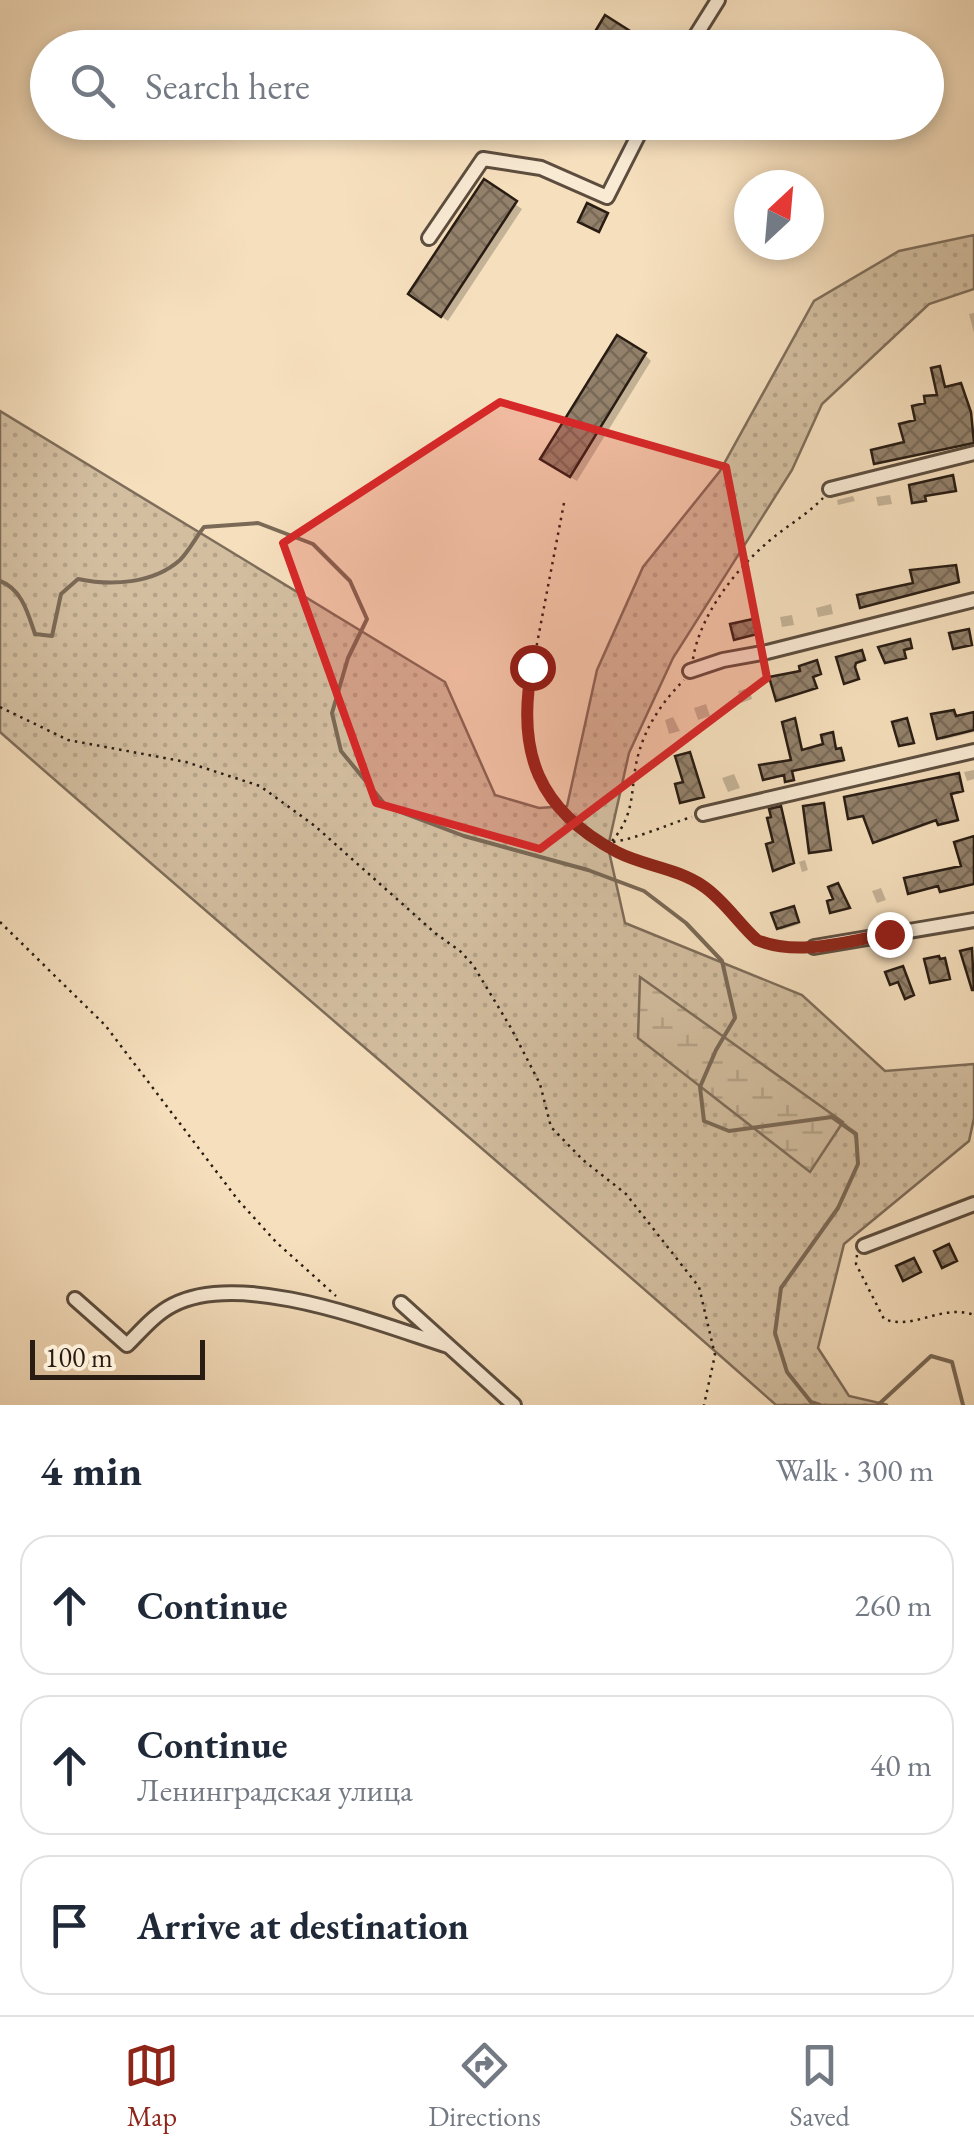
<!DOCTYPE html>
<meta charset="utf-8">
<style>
:root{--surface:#fff;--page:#f6f6f7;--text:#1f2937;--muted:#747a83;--line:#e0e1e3;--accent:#8f2418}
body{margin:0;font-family:"EB Garamond",serif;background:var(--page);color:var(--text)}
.compass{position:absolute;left:734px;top:170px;width:90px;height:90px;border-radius:50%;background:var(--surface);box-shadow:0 5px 15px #0003;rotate:26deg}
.scale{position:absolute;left:30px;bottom:25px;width:175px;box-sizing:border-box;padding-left:10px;border:5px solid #281c13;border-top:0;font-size:28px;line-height:35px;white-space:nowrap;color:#281c13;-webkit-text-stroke:8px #f9ead4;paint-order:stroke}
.stop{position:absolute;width:30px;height:30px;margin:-22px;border:8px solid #8f2418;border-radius:50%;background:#fff}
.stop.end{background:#8f2418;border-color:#fff;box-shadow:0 2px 10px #0008}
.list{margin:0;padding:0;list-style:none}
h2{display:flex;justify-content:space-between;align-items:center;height:130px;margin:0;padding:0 40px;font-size:42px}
h2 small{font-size:32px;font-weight:400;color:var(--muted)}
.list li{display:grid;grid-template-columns:65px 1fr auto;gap:30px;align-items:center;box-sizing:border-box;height:140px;margin:0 20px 20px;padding:0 20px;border:2px solid var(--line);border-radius:30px}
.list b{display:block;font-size:38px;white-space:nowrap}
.list p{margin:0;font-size:32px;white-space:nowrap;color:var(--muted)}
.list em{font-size:32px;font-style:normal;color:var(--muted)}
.icon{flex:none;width:55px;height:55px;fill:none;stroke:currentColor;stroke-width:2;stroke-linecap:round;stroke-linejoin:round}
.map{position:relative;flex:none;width:974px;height:1405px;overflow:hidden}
.search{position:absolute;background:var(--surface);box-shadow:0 5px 15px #0003;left:30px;right:30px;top:30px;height:110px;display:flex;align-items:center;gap:25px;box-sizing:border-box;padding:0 35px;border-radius:55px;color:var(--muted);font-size:38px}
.sheet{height:610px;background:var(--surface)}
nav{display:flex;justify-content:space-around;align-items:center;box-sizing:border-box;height:140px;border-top:2px solid var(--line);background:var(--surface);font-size:28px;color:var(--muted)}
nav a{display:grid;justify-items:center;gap:5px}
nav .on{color:var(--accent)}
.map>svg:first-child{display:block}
</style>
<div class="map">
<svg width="974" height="1405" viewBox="0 0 974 1405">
<defs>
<pattern id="grass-dots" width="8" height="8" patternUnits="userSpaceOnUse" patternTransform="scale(2.5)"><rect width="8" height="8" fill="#d3bea0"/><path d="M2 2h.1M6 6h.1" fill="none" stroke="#b5a389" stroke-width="1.8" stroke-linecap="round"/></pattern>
<pattern id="wetland-marsh" width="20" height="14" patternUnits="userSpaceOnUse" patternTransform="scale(2.5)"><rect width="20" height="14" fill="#d3bea0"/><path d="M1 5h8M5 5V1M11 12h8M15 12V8" fill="none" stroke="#b5a389"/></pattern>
<pattern id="building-cross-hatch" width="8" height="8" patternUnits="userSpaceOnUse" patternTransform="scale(2.5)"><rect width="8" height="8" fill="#93816b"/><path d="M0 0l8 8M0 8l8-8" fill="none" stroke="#786957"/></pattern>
</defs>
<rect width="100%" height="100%" fill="#f6dfbd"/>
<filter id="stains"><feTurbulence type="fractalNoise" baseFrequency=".002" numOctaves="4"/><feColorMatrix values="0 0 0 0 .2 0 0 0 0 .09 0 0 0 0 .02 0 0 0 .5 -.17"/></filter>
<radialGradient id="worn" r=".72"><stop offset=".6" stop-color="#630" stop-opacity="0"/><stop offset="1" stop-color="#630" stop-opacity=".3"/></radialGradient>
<path fill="url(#grass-dots)" stroke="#7e6d5a" stroke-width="2.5" d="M974,235v54l-45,15 -107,100 -30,66 -119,188 -44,95 -21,94 17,76 177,72 83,76 89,-7v54l-5,23 -125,103 -26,104 31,48 39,9h-112c-256,-227 -518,-447 -776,-673v-321l445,271 50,113 44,13 28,-2 30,-136 46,-103 77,-96 94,-170 85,-50z"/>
<path fill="url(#wetland-marsh)" stroke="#7e6d5a" stroke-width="2.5" d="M640,977l203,145 -33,50 -172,-134z"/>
<path fill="#0003" d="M485,183l37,26 -74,112 -31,-21z
M974,313v20l-5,-19z
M645,355l6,6 -74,120 -28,-16z
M890,495l2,9 -14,2 -2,-9z
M853,496l2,5 -17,4 -1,-5z
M831,604l2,10 -15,3 -2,-9z
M792,615l2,10 -12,2 -2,-10z
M749,688l3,11 -11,4 -3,-12z
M706,704l4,12 -12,4 -4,-12z
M953,713l4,5 17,-4v18l-32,8 -2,-2z
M673,717l7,14 -11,3 -4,-14z
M796,722l7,30 23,-6 6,-11 12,27 -51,10 2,9 -6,1 -3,-6 -19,4 27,-18z
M974,770v9l-7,2 -3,-9z
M734,774l6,14 -12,4 -6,-14z
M960,777l3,16 -11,2 6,27 -16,3 -3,-4 -62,22 -11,-26 -15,1z
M823,806l9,45 -18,3 -3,-3z
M974,839v46l-30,7 -3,-5 -31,5 54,-24z
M805,860l3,10 -6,2 -3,-10z
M881,888l5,12 -9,3 -5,-12z
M795,911l5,13 -19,6 -2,-2z"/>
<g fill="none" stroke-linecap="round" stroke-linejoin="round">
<path stroke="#7a6956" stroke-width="4" d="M0,581c22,8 28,33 35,53l17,2 9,-42 17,-15c33,7 75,5 102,-19 9,-9 16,-23 24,-33l54,-4 55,21 37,37 17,38 -19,39 -16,55 9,38 46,56 77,29 124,34 56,21 42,32 36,38 13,57 -19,32 -16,37 4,34 25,10 103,-14 24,17 2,30 -20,44 -57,80 -6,45 12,39 24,30 9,3
M878,1405l53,-49 21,6 11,43"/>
</g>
<path fill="url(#building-cross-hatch)" stroke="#281c13" stroke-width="2.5" d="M605,15l36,23 -6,10h-23l-19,-13z
M484,179l33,22 -76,116 -33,-23z
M587,203l21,10 -9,19 -21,-10z
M617,335l29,18 -76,124 -30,-18z
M940,366l5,21 16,-4 10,29 3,31 -100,21 -3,-14 33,-8 -5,-18 16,-4 -3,-14 13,-3 -1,-7 13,-1 -6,-27z
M953,475l3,16 -31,5 1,5 -14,2 -3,-18z
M956,565l3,17 -99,26 -3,-13 56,-12 -3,-13z
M753,619l4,15 -23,6 -4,-16z
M969,629l3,16 -19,4 -4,-16z
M910,639l2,9 -8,2 2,8 -21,5 -7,-16z
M862,650l3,10 -9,3 -1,4 4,12 -15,5 -8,-27z
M817,660l4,14 -8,3 4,11 -41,13 -7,-24 31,-6 -1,-5z
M954,710l2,6 18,-4v18l-37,9 -6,-25z
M795,718l7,32 21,-6 -2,-9 12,-3 3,17 5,-1 3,12 -52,11 2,9 -9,2 -1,-7 -21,5 -4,-15 32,-5 -9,-38z
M907,718l7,25 -15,3 -7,-24z
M690,752l14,45 -24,6 -5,-19 8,-2 -8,-26z
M959,773l4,18 -12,3 7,26 -20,5 -2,-5 -63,23 -10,-27 -15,3 -4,-22z
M824,803l7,47 -22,3 -6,-47z
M781,806l13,57 -21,8 -7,-27 7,-2 -6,-24 4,-1 -2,-8z
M974,836v48l-34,8 -2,-6 -30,8 -4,-16 57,-12 -7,-24z
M838,883l12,25 -20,5 -3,-12 6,-2 -5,-12z
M794,906l5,16 -22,7 -6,-16z
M972,948l2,42h-2l-12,-39z
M939,956l1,3 5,-1 5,21 -20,4 -6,-24z
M903,966l11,29 -9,4 -7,-17 -8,3 -5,-13z
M949,1244l8,17 -15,7 -8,-17z
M914,1258l7,14 -18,9 -7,-15z"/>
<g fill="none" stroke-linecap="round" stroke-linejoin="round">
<defs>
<path id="minor" d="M688,48l30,-48
M429,238l54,-79 58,9 66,29 38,-75
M830,489l144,-36
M690,671l33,-11 44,-8 207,-52
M703,814l271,-63
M814,947l160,-27
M864,1246l110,-42
M75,1299l52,46c14,-14 28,-31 46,-40 69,-36 206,19 275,41
M401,1303l113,102"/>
</defs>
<use href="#minor" stroke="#5c4d3e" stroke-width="18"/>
<path stroke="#281c13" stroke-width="2.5" stroke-dasharray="2.5 5" stroke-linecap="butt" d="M564,503l-38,198c0,55 11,86 51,124 7,7 15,16 25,17 22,3 68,-19 90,-25
M693,659c7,-44 42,-89 75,-117 18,-16 38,-26 55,-44
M0,707l68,33 118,22 74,24 55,40 120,107 25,18 13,14 38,63 29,56 11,43 32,33 43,34 73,93 16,68 -11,50
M612,841c26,-30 17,-55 27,-89 8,-28 25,-52 45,-72
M604,843l14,9 51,18 35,16 53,54 47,7
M0,922l105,103 133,175 38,42 60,54
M857,1255l-1,9 28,55c29,12 59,-16 90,-4"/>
<use href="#minor" stroke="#f9ead4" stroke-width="12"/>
</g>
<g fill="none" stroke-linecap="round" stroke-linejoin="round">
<path stroke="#8f2418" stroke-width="12" d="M532,667c-16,85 6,143 85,185 27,14 60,16 86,34 21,14 35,37 54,54 42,17 89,1 132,-6"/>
</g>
<path fill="#d62828" fill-opacity="0.2" stroke="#d62828" stroke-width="8" stroke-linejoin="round" d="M500,402l226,65 41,211 -227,171 -164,-46 -93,-260z"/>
<rect width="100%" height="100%" filter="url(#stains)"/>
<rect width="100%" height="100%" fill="url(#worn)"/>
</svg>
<svg class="compass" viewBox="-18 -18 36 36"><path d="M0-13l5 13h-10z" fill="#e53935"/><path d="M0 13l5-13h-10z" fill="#747a83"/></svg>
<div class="scale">100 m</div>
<div class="stop" style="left:532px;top:667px"></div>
<div class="stop end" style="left:889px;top:934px"></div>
<div class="search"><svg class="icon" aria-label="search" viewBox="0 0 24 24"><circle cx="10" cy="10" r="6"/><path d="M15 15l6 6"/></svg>Search here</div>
</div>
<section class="sheet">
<h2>4 min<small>Walk · 300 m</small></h2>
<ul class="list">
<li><svg class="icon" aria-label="ahead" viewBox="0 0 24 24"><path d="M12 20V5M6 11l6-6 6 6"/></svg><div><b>Continue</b></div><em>260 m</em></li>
<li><svg class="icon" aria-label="ahead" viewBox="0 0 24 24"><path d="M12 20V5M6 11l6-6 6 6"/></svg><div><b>Continue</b><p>Ленинградская улица</p></div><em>40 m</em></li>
<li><svg class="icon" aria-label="arrive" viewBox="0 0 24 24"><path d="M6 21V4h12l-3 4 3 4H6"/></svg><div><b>Arrive at destination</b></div></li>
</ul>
</section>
<nav>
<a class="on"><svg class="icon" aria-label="map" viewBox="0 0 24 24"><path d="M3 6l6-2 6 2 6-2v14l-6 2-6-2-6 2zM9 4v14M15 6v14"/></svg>Map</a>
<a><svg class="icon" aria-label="directions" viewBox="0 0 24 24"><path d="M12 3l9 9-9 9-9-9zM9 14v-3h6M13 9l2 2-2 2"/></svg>Directions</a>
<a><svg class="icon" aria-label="saved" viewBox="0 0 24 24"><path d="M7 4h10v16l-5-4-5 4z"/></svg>Saved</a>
</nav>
